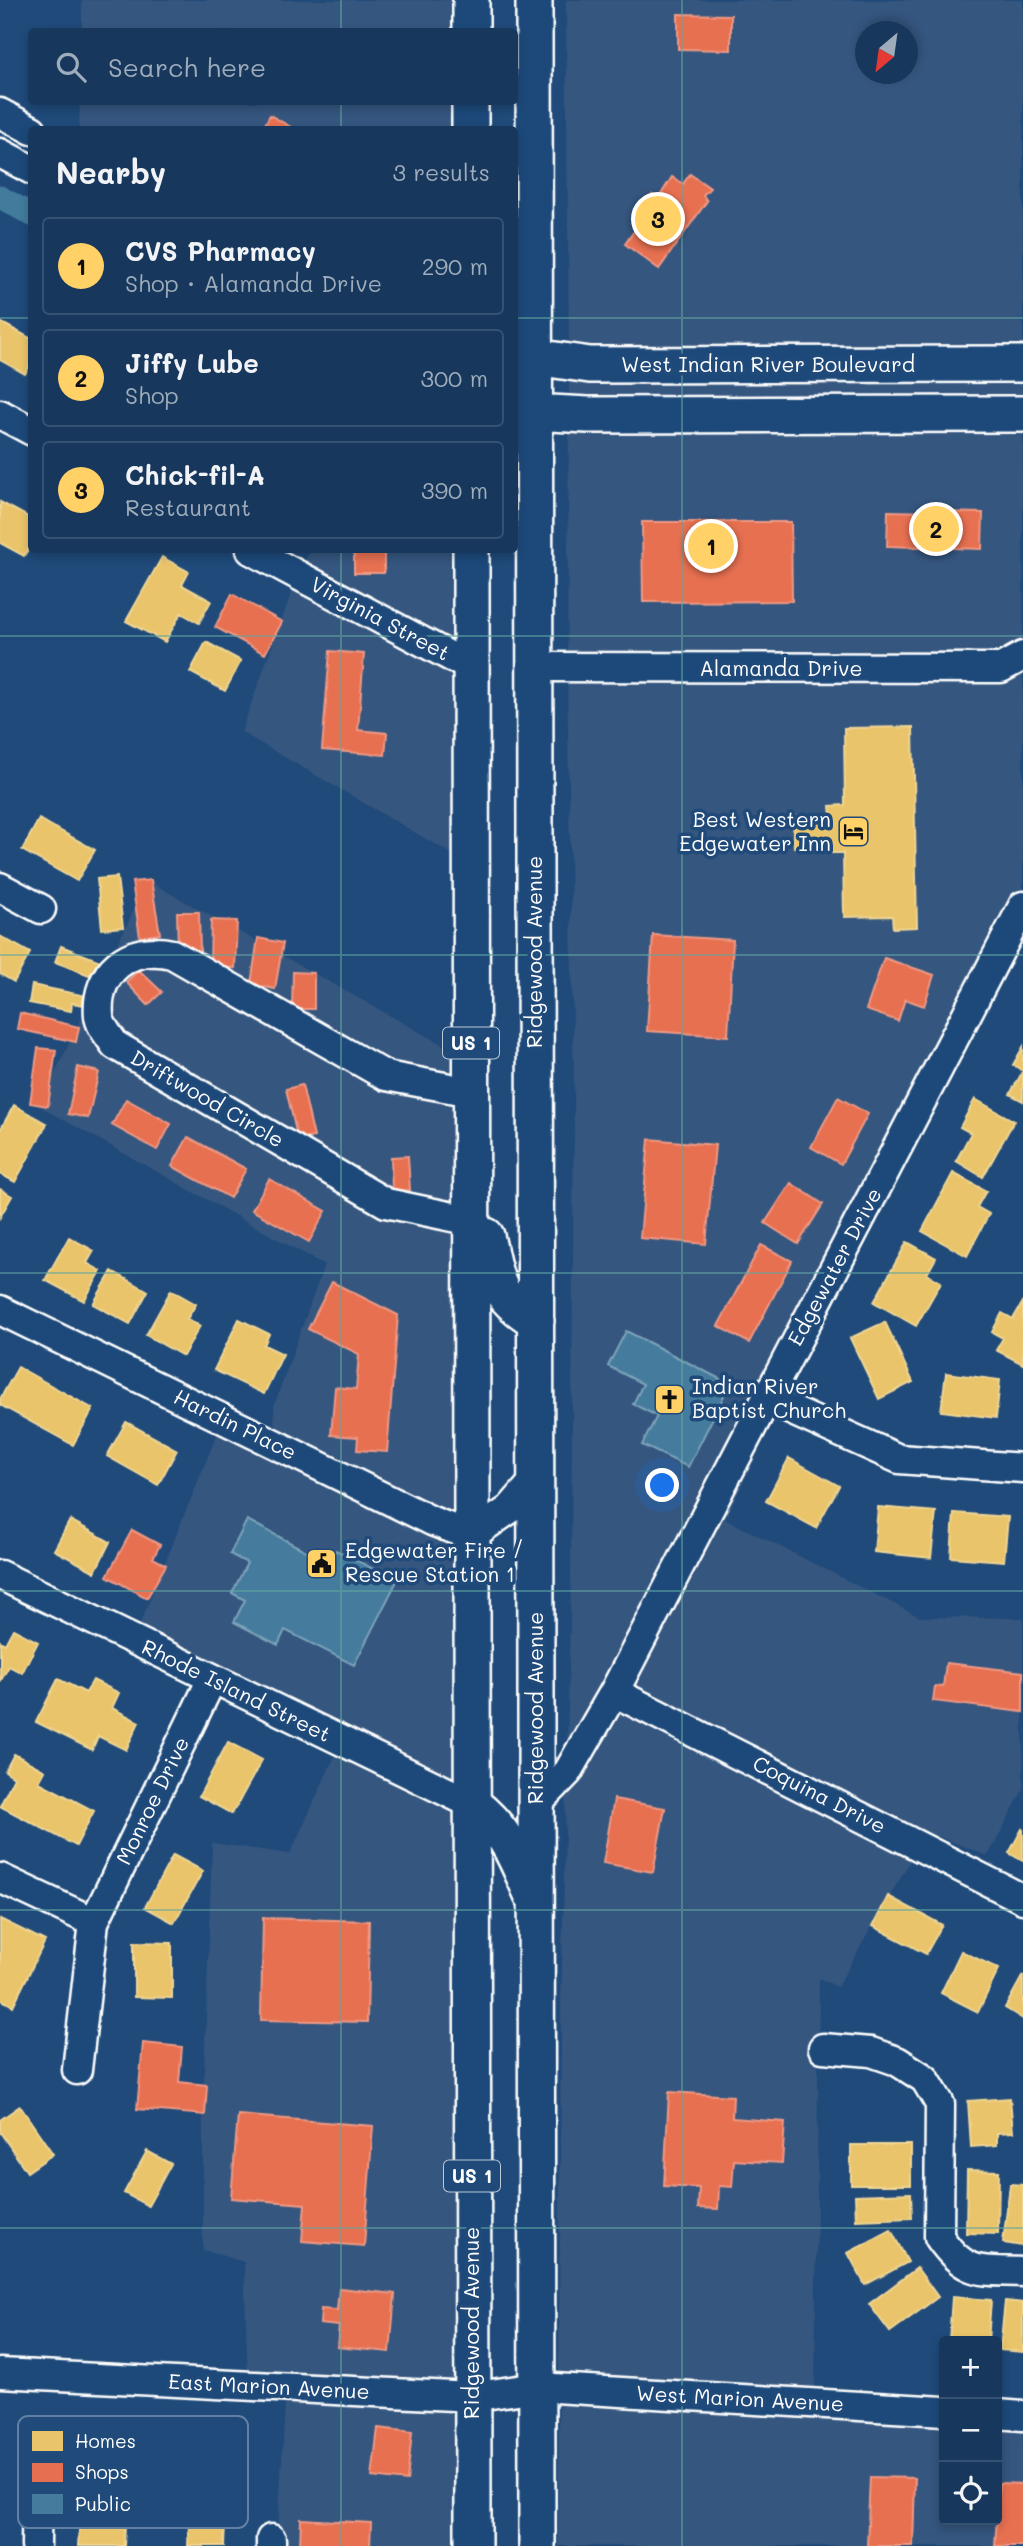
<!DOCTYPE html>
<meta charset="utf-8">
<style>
:root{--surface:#17385c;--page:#244365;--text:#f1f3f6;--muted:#9eacbb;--line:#365272;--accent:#ffd166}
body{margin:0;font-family:Mali,sans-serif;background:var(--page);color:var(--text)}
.controls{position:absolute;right:21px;bottom:21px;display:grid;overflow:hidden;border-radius:7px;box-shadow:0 4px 10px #0003}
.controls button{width:63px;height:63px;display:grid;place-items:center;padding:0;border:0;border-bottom:2px solid var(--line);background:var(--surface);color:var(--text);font:35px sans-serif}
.compass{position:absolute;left:855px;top:21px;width:63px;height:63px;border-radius:50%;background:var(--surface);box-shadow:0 4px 10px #0003;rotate:209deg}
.you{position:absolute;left:663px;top:1486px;width:24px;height:24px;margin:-18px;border:5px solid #fff;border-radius:50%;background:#1a73e8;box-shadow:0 0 0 10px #1a73e833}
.badge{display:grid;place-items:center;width:46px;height:46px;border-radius:50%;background:var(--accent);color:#111;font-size:23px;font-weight:700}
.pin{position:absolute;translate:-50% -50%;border:4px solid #fff;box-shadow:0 2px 7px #0006}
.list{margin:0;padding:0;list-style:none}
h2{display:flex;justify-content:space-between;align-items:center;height:91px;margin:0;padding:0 28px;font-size:30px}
h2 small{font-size:23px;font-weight:400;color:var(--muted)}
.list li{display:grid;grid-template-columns:46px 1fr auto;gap:21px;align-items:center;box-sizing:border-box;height:98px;margin:0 14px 14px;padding:0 14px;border:2px solid var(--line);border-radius:7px}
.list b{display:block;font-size:26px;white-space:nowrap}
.list p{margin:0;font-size:23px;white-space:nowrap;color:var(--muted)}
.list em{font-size:23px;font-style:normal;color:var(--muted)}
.icon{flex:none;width:38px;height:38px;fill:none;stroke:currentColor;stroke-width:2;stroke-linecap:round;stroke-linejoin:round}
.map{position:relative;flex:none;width:1023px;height:2546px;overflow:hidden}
.search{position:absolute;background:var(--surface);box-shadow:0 4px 10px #0003;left:28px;top:28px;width:490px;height:77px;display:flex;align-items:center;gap:18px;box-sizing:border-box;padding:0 24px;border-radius:7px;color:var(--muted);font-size:26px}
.panel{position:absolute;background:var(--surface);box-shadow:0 4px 10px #0003;left:28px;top:126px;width:490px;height:427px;border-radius:7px}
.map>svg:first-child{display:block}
</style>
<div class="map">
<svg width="1023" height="2546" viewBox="0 0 1023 2546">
<rect width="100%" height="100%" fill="#1f4a7a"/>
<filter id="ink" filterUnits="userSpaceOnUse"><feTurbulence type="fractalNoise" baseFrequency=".0143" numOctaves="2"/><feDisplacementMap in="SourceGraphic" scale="14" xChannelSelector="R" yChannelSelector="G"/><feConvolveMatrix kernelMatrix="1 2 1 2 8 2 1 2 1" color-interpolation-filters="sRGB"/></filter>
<g filter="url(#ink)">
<path fill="#36577f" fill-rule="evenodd" d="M82,0h371v31h-371z
M566,0h457v351l-454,-1zM866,32h42v42h-42z
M80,102h373v27l-374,1z
M569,376h454v25l-454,1z
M1023,426v516l-141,261 -157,316 195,98 103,1v172l-35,66 -61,-24 -90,155 -18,-9 -4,424 129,5v113h53v-112l26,1v137h-465l3,-541 10,-429 3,-480 -7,-427 2,-242z
M310,550h147l2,308 -218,-126 48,-133z
M148,881l311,173 -5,706 1,786h-178l9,-159h-38l-4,-125 -41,-12v-143l9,-264 78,11 50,-109 -204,-111 92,-227 47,26 -1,-27 50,-141 -285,-159z"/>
<path fill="#e9c46a" stroke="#f0d697" stroke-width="2" d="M0,322l32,17v23l-7,12 -25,-14z
M0,502l32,17v24l-8,13 -24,-13z
M162,557l27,15 -7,13 29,16 -12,22 -18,-10 -16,29 -39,-21z
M206,642l35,19 -16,30 -35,-19z
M913,727l4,200 -24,1 -1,-12 -48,1 -1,-64h-14v-7l-35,1 -1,-30 38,-1 -1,-10 15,-1 -1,-77z
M39,819l56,31 -18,31 -55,-31z
M117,877l6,50 -21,2 -5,-50z
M0,936l30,17 -16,29 -14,-8z
M61,946l42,16 -6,16 -42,-16z
M32,985l54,11 -1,9 -13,-2 -1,8 -42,-8z
M1023,1047v54l-13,-7 13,-23 -10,-6z
M975,1099l39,22 -31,56 -27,-16 15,-28 -11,-6z
M14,1105l33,19 -32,58 -15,-8v-44z
M953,1173l33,18 -9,16 12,7 -22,42 -45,-25z
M0,1189l12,7 -12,21z
M69,1237l25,14 -7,12 14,8 -17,30 -39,-21z
M907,1242l29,16 -9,16 14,8 -25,44 -42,-24z
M112,1271l36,20 -18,33 -37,-20z
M171,1290l25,14 -9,15 13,7 -17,30 -37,-21z
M1023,1302v62l-27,-14 7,-12 -11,-6 10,-19 11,6z
M239,1319l30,15 -5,11 19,9 -19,40 -50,-24z
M885,1322l28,60 -34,17 -29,-61z
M18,1367l75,42 -20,36 -73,-40v-6z
M946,1373l54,7 -4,38 -55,-7z
M126,1422l51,28 -19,35 -51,-29z
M789,1458l50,28 -23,42 -50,-27z
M878,1507l58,5 -5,46 -57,-6z
M954,1513l54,4 -4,44 -53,-4z
M70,1520l40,22 -15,30 -41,-22z
M13,1629l25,13 -16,31 -13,-7 -9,16v-41l5,3z
M58,1679l28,14 7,-13 26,13 -7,15 27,14 -13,28 -28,-14 -6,14 -56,-28z
M228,1742l34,18 -30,54 -33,-18z
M14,1754l31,17 -6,11 55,29 -18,35 -76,-40 14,-29 -9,-6z
M1022,1829l1,1v31l-14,-8z
M173,1855l30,16 -29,52 -29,-16z
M888,1896l54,29 -16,29 -53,-28z
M0,1919l45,22 -32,65 -13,-7z
M134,1942l38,1v55l-38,-1z
M961,1951l38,18 -21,43 -37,-19z
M1023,1975v44l-18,-11z
M1010,2098l3,34 -16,1v12l-26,2 -3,-46z
M20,2106l33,48 -26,18 -27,-40v-12z
M851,2145h60v40h-60z
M147,2151l24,13 -23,42 -24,-13z
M967,2170l32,1 -1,63 -32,-1z
M1010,2184l13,1v61l-20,-3z
M911,2193l1,25 -56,2 -1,-25z
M891,2230l17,32 -43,23 -17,-32z
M917,2268l21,29 -48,35 -21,-28z
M952,2297l39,3 -3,41h-39z
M1005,2301l18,2v49l-23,-2z
M190,2500l36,1 -2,45h-36z
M81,2502l45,2 -2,42h-46z"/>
<path fill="#e76f51" stroke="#ee9a85" stroke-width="2" d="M678,14l53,1v35l-53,-1z
M270,115l26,15h-34z
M690,174l20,14 -7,7 4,6 -48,68 -34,-25 23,-33 -4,-2 8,-14 6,4 14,-22 11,7z
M888,511l95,2 -1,36 -95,-3z
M642,522h149l1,79 -149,1z
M354,550h30v23h-30z
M232,594l50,28 -17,32 -50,-27z
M330,651l34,3 -6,76 29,3 -2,22 -63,-5z
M151,880l9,54 -20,3 -8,-55z
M177,912h22l1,39h-22z
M211,920l26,1 -2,47 -25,-1z
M653,935l80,5 -5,96 -81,-5z
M258,938l25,5 -8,46 -24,-5z
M884,958l50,17 -10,31 -19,-7 -7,22 -32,-11z
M139,970l23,22 -14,13 -22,-23z
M293,972l21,1v36h-22z
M20,1013l59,14 -3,15 -59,-13z
M38,1048l18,2 -8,56 -18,-3z
M78,1067l21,5 -11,46 -20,-4z
M302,1085l12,52 -16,3 -12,-51z
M838,1097l30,17 -27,50 -30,-17z
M126,1099l45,25 -14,26 -45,-25z
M188,1137l58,32 -16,29 -58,-32z
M649,1139l66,6 -9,99 -66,-6z
M408,1156l2,34 -18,1 -1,-34z
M269,1179l57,32 -17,31 -57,-32z
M791,1183l32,21 -25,40 -33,-21z
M761,1245l31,16 -43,82 -31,-17z
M332,1282l66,33 -11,137 -30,-2 1,-13 -27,-2 4,-48 21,2 3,-35 -51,-25z
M132,1530l28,15 -7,13 13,7 -19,33 -40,-22z
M946,1663l77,9v40l-90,-11 2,-15 8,1z
M614,1799l51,9 -12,64 -50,-9z
M263,1918l106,3 -2,101 -106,-2z
M143,2043l39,4 -3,35 28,3 -2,30 -68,-6z
M669,2092l64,4 -1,22 53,4 -3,41 -48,-3 -2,27 -13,-1 -1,23 -20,-1 1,-20 -35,-2z
M238,2115l135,11 -9,120 -62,-5 3,-37 -74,-6z
M339,2288l56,6 -5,58 -53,-5 2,-21 -19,-2 1,-15 16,1z
M378,2428l34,4 -5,49 -35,-4z
M870,2477l45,1 -2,68h-46z
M999,2483l24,1v62h-28z
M301,2519l70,4 -1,23h-70z"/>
<path fill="#457b9d" stroke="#7da3ba" stroke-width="2" d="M626,1331l104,53 -42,83 -46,-22 15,-29 -24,-12 10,-20 -35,-18z
M247,1520l82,43 7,-13 61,31 -43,84 -69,-35 -7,15 -44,-23 11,-22 -13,-7 15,-30 -17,-9z"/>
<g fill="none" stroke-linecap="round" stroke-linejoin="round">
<path stroke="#437b9d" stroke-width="23" d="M0,197l32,18"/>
<defs>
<path id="minor" d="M0,113l32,17
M0,153l32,17
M0,414l32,17
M251,550l221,118
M535,667l466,1 22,-12
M0,887l41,22
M471,1092l-85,-16 -214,-122c-43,-10 -77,18 -73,62 1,10 11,21 16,29l271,158 86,18
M0,1310l432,211 39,15 39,-27 25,-29
M766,1399l133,60 124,9
M0,1575l474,230
M614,1692l409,207
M536,1805l32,-33 46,-80 409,-786
M0,1878l94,44
M823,2048l48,4 26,9 28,18 15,25 -1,133c27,39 41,33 84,35
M77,2070l17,-148 118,-243
M0,2373l472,24 65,-10 407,24
M997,2414l26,2
M36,2546l1,-67
M271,2546v-7"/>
<path id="major" d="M534,0l3,2546
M471,32v-32
M470,130v-28
M514,354l76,11 433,-1
M514,411l74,4 435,-1
M471,550l2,1996
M486,1236c11,46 7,58 50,85
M474,1805c33,26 41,51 58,89"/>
</defs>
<use href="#minor" stroke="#fff" stroke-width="33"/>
<use href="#major" stroke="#fff" stroke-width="40"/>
<use href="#minor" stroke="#1f4a7a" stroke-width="28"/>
<use href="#major" stroke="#1f4a7a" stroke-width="35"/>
</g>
</g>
<path fill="none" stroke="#63a6a1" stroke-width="2" stroke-opacity="0.55" d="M341,0v32M682,0v2546M341,102v28M0,318h32M514,318h509M341,550v1996M0,636h1023M0,955h1023M0,1273h1023M0,1591h1023M0,1910h1023M0,2228h1023"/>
<defs>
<symbol id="hotel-square" viewBox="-11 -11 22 22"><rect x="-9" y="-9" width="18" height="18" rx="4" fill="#ffd166" stroke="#1f4a7a"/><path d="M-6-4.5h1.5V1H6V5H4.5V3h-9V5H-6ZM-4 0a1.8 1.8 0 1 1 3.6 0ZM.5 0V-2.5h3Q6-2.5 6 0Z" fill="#111"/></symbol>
<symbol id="church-square" viewBox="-11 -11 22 22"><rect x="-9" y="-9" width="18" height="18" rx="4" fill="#ffd166" stroke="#1f4a7a"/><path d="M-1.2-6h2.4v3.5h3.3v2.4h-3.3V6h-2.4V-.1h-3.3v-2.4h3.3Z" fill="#111"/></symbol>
<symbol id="civic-square" viewBox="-11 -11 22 22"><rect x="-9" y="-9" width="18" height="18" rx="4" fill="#ffd166" stroke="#1f4a7a"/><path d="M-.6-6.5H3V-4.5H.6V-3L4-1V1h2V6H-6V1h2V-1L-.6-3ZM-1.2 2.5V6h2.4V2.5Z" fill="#111"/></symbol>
</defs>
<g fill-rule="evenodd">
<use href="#hotel-square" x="836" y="814" width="35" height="35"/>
<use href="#church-square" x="652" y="1382" width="35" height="35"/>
<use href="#civic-square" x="304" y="1546" width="35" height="35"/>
</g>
<g text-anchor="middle" stroke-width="7" stroke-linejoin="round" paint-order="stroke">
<g fill="#1f4a7a" stroke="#bcc9d7" stroke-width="2">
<rect x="443" y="1027.5" width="56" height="31" rx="5"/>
<rect x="444" y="2160.5" width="56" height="31" rx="5"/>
</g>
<g font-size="19" font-weight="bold" fill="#fff">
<text x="471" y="1050">US 1</text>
<text x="472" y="2183">US 1</text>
</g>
<g font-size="21" fill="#fff" stroke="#1f4a7a">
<text x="768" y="372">West Indian River Boulevard</text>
<text transform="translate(380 619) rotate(28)" y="7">Virginia Street</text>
<text x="781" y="676">Alamanda Drive</text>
<text transform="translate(535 952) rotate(-90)" y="7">Ridgewood Avenue</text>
<text transform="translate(207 1099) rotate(30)" y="7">Driftwood Circle</text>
<text transform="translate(835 1267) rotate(-62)" y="7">Edgewater Drive</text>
<text transform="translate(235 1425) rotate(26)" y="7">Hardin Place</text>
<text transform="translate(236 1691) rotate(26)" y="7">Rhode Island Street</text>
<text transform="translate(536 1708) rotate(-90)" y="7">Ridgewood Avenue</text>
<text transform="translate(819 1795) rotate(27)" y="7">Coquina Drive</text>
<text transform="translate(153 1801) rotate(-64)" y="7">Monroe Drive</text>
<text transform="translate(472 2323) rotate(-90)" y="7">Ridgewood Avenue</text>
<text transform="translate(269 2387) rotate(3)" y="7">East Marion Avenue</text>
<text transform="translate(740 2399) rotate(3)" y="7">West Marion Avenue</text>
</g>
<g font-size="21" fill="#fff" stroke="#1f4a7a" text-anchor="start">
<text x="831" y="827" text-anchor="end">Best Western<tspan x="831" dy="24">Edgewater Inn</tspan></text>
<text x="692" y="1394">Indian River<tspan x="692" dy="24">Baptist Church</tspan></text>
<text x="345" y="1558">Edgewater Fire /<tspan x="345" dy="24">Rescue Station 1</tspan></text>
</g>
</g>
<rect x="18" y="2416" width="230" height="112" rx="10" fill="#1f4a7a" stroke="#6280a2" stroke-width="2"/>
<rect x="32" y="2431" width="31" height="20" fill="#e9c46a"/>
<rect x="32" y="2463" width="31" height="19" fill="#e76f51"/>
<rect x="32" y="2494" width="31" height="20" fill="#457b9d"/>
<g font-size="19" fill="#fff">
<text x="75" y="2448">Homes</text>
<text x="75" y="2479">Shops</text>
<text x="75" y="2511">Public</text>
</g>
</svg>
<div class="controls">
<button>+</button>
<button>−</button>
<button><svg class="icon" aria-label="locate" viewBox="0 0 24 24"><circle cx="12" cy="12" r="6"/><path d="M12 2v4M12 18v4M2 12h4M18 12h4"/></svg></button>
</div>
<svg class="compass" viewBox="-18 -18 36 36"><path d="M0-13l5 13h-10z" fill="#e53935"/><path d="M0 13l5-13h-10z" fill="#9eacbb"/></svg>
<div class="you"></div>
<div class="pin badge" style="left:711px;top:546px">1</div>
<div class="pin badge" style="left:936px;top:529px">2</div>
<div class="pin badge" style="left:658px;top:219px">3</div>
<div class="search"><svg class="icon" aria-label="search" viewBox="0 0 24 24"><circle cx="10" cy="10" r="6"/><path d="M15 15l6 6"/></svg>Search here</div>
<section class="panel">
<h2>Nearby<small>3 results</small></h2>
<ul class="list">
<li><span class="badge">1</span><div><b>CVS Pharmacy</b><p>Shop · Alamanda Drive</p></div><em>290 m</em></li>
<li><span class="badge">2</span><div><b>Jiffy Lube</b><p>Shop</p></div><em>300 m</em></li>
<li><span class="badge">3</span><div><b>Chick-fil-A</b><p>Restaurant</p></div><em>390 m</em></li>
</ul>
</section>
</div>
